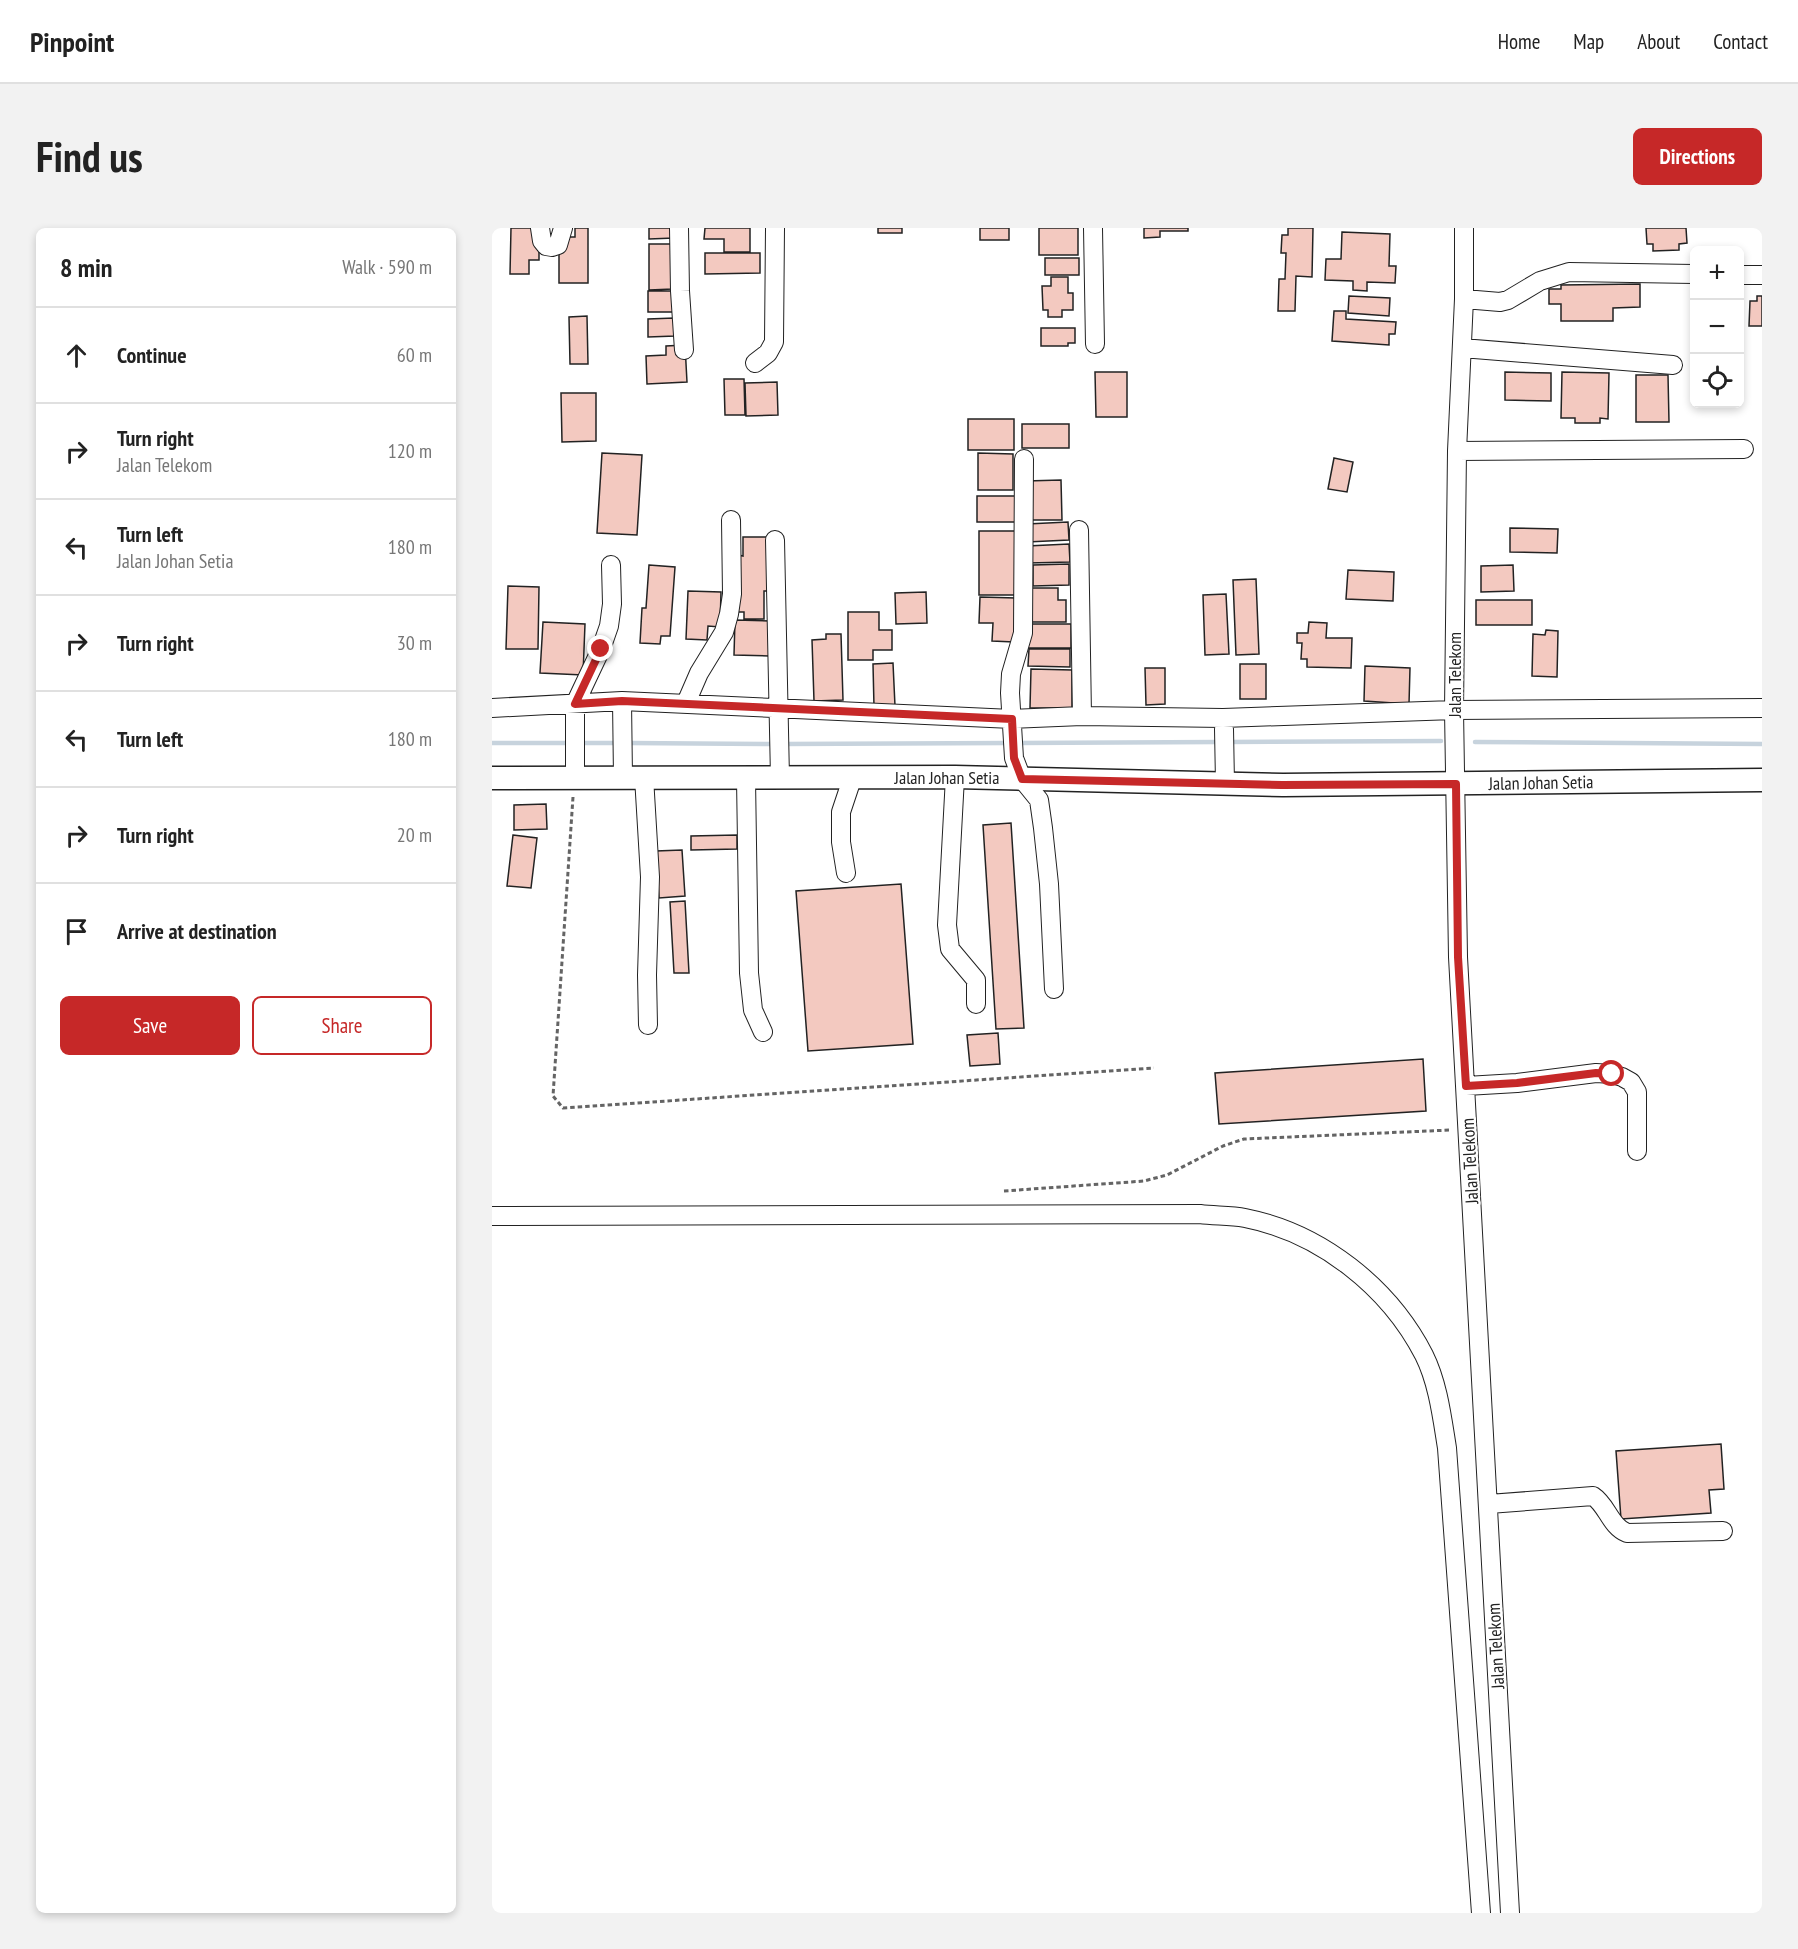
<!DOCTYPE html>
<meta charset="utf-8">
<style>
:root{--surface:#fff;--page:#f2f2f2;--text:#222;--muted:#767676;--line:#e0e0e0;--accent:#c62828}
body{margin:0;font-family:"PT Sans Narrow",sans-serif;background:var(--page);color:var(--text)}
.controls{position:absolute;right:18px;top:18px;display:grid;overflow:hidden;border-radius:9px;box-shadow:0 3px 9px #0003}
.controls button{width:54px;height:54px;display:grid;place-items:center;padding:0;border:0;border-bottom:2px solid var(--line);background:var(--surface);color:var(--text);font:30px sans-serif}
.stop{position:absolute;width:18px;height:18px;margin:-14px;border:4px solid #c62828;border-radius:50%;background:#fff}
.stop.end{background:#c62828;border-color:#fff;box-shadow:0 2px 6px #0008}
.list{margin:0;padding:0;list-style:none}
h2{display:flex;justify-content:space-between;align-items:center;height:78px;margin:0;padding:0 24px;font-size:26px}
h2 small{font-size:20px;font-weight:400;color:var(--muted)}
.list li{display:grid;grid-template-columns:39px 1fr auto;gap:18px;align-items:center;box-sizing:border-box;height:96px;padding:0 24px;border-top:2px solid var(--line)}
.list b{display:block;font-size:22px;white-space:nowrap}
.list p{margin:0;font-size:20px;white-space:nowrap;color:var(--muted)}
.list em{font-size:20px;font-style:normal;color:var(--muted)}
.actions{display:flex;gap:12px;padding:18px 24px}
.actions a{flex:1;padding:14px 0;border:2px solid var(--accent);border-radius:9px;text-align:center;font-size:21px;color:var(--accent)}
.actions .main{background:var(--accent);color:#fff}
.icon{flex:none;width:33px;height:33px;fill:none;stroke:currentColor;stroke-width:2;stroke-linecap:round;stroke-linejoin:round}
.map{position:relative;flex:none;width:1270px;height:1685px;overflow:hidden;border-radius:9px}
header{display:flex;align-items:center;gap:36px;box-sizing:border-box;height:84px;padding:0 30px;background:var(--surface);border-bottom:2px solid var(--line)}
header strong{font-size:28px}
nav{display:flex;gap:33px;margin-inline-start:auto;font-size:21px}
.intro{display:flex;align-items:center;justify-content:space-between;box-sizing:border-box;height:144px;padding:0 36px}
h1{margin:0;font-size:42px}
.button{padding:15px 27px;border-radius:9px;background:var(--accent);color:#fff;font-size:21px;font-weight:700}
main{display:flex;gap:36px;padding:0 36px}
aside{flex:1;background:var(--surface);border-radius:9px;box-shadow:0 3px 9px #0003}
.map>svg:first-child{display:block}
</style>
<header>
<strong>Pinpoint</strong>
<nav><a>Home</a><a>Map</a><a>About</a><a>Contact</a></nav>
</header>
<div class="intro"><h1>Find us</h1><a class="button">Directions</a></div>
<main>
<aside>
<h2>8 min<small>Walk · 590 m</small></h2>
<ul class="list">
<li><svg class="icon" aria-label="ahead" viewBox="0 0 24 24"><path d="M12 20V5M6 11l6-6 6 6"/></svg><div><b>Continue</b></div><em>60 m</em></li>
<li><svg class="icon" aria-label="right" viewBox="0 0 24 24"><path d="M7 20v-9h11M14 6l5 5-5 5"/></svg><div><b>Turn right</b><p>Jalan Telekom</p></div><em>120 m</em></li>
<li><svg class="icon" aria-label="left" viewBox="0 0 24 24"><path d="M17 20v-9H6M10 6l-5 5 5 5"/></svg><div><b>Turn left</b><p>Jalan Johan Setia</p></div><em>180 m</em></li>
<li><svg class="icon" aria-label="right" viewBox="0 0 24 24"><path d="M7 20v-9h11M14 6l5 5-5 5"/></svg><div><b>Turn right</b></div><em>30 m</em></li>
<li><svg class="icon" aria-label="left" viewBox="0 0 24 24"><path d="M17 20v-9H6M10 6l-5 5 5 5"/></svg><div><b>Turn left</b></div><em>180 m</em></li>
<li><svg class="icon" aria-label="right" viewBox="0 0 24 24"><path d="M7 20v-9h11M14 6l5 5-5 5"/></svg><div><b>Turn right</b></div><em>20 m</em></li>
<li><svg class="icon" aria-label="arrive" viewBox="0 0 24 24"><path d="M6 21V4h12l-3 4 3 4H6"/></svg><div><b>Arrive at destination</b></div></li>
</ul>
<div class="actions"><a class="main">Save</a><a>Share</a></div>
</aside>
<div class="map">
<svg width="1270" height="1685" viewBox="0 0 1270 1685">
<rect width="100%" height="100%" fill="#fff"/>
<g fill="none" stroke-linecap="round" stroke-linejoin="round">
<path stroke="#c7d3dd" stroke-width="4.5" d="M736,514l213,-1
M983,514l287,2
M0,515h79
M88,515h39
M136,515l147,1
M526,515l201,-1
M292,516l225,-1"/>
</g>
<path fill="#f3c9c0" stroke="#222" stroke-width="1.5" d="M19,0h28v32h-10v14h-19z
M83,0h13v55h-29v-46h16z
M157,0h25v10l-25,1z
M213,0h45v24h-26v-13h-20z
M386,0h24v5h-24z
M488,0h29v12h-29z
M547,0h39v27h-39z
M652,0h44v3h-28v6l-16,1z
M796,0h25l-1,49 -16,-1 -1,35h-17l1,-32h6l1,-26h-5l1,-18h6z
M1154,0h40l1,15 -8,1v6l-26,1v-7h-6z
M850,4l48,2 -1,32h7l-1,17 -28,-1v9l-14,-1v-9l-28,-1 1,-21h15z
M157,16h24v45l-24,1z
M213,25h55v20l-55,1z
M553,30h34v17h-34z
M559,49h17v16h5v17h-11v7h-14v-7h-5l-1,-24h9z
M1148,56v23l-27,1v13h-52v-17h-12v-15h12v-4z
M156,63h27v21h-27z
M857,68l41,2 -1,18 -41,-3z
M1265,68h5v30h-13l1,-25h7z
M842,83h12v8l50,3 -1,12h-6v11l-57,-4z
M95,88l1,48h-18l-1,-47z
M182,90l1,18 -27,1v-18z
M549,100h34v15h-7v3h-27z
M193,117l2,37 -40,2 -1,-28 20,-1v-9z
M603,144h32v45h-31z
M1013,144l46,1v28l-46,-1z
M1070,144l47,1 -1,46 -8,-1v5h-25v-5h-14z
M1144,147h32l1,47h-33z
M232,151h20l1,36h-20z
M285,154l1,33 -32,1 -1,-33z
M69,165h35v48l-34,1z
M476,191h46v31h-46z
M530,196h47v24h-47z
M110,225l40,2 -5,80 -40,-2z
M486,225l35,1v36h-35z
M842,230l19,4 -6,30 -19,-3z
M569,252l1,40h-35l-1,-39z
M485,268h38v26h-38z
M576,294l1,18 -42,2v-18z
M1018,300l48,1 -1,24 -47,-1z
M487,303h36v64h-36z
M251,309h28v54h-7v28h-20v-7h-6v-57l5,1z
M577,316l1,18 -42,1 -1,-17z
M577,336v21l-36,1v-21z
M157,337l26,2 -5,69h-9l-1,8 -20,-1 2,-35h4z
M1021,337l1,26 -33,1v-26z
M856,342l46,2 -1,29 -47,-2z
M764,351l3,75 -23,1 -3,-75z
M16,358l31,1 -1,62h-32z
M538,360h28v12h8v22h-36z
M196,363l33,1 -1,35 -12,-1 -1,14 -21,-1z
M434,364l1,31 -31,1 -1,-31z
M734,366l3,60 -24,1 -2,-60z
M488,369l36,1 -2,44 -22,-1 1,-18h-14z
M984,372h56v25h-56z
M356,384h31v18h13v20h-19v10h-25z
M243,392l35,1 -1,35 -35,-1z
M51,394l42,2 -2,51 -43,-2z
M817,394l18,1 -1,15h26l-1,30 -44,-1v-8h-6l1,-16h-5v-10h11z
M536,396h43v24h-43z
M1054,402l12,1 -1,46 -25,-1 1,-42 12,1z
M334,406h15l2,66 -29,1 -2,-61 14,-1z
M537,421h41v18l-42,-1z
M401,435l2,43 -21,1 -1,-43z
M748,436h26v35h-26z
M873,438l45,2 -1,36 -45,-3z
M653,440h20v36l-19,1z
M539,441l41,1v38h-42z
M54,576l1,25 -33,1v-25z
M519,595l13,205 -28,1 -13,-204z
M21,607l24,3 -6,50 -24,-2z
M245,607v14l-46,1v-14z
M190,622l3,46 -26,2 -3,-47z
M409,656l12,160 -105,7 -12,-160z
M193,673l4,72h-15l-4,-71z
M506,805l2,31 -30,2 -3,-31z
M931,831l3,52 -207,13 -4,-51z
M1229,1216l3,45 -15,1 2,23 -90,6 -5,-68z"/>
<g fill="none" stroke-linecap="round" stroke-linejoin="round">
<defs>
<path id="minor" d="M48,0l2,13 4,5 6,1 6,-2 5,-17
M187,0l1,63 4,59
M601,0l2,116
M972,0v71l-7,152 -3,259 4,247 52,956
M1248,47h22
M972,71l36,3 8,-2 32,-19 29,-9 125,2
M970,120l211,17
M263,135l13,-10 6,-11 1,-114
M965,223l287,-2
M532,231l-1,174 -12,41 -1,19 4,65 8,21 17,21 4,28 6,56 5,105
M587,302l3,186
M283,312l5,238
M130,473l1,76
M194,475l13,-30 25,-41 5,-18 3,-20 -1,-74
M0,480l130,-7 390,18 70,-3 141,2 231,-8 308,-2
M732,501l1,54
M152,549l6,100 -3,98 1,50
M463,549l-8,148 3,24 26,31v24
M83,550v-74l26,-55 8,-23 3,-22 -1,-39
M254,551l3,194 4,37 10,22
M354,645l-5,-31v-30l11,-33
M974,858l51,-3 79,-10 16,1 10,3 9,5 6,10v59
M0,988l708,-2c14,2 30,1 45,4 76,15 144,69 179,137 14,28 18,62 23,93l34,465
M997,1276l104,-8c14,9 17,30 34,37l96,-2"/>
<path id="major" d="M0,550l463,-1 328,8 479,-5"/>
</defs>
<use href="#minor" stroke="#222" stroke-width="20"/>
<use href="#major" stroke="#222" stroke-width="25"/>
<path stroke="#646464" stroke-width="3" stroke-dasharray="4.5 3" stroke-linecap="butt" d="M81,569l-19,284 -1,15 10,12 591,-40
M512,963l140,-10 23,-6 56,-29 21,-7 207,-9"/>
<use href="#minor" stroke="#fff" stroke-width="18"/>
<use href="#major" stroke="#fff" stroke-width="22"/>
</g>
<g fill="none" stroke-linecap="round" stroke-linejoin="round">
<path stroke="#c62828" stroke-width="8" d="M109,421l-26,55 47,-3 390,18 2,39 8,21 260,6 174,-1 2,173 8,129 51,-3 79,-10 16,1"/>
</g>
<g text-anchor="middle" stroke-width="4.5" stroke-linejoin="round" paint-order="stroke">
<g font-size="18" fill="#222" stroke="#fff">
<text transform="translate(963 447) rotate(-90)" y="6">Jalan Telekom</text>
<text x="455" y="556">Jalan Johan Setia</text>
<text transform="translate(1049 555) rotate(-1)" y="6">Jalan Johan Setia</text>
<text transform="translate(978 933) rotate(-93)" y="6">Jalan Telekom</text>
<text transform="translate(1004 1418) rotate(-93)" y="6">Jalan Telekom</text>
</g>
</g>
</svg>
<div class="controls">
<button>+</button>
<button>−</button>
<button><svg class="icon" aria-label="locate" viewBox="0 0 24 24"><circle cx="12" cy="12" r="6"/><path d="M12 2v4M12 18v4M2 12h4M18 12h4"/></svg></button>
</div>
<div class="stop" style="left:1120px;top:846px"></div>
<div class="stop end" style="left:109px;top:421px"></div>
</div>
</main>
